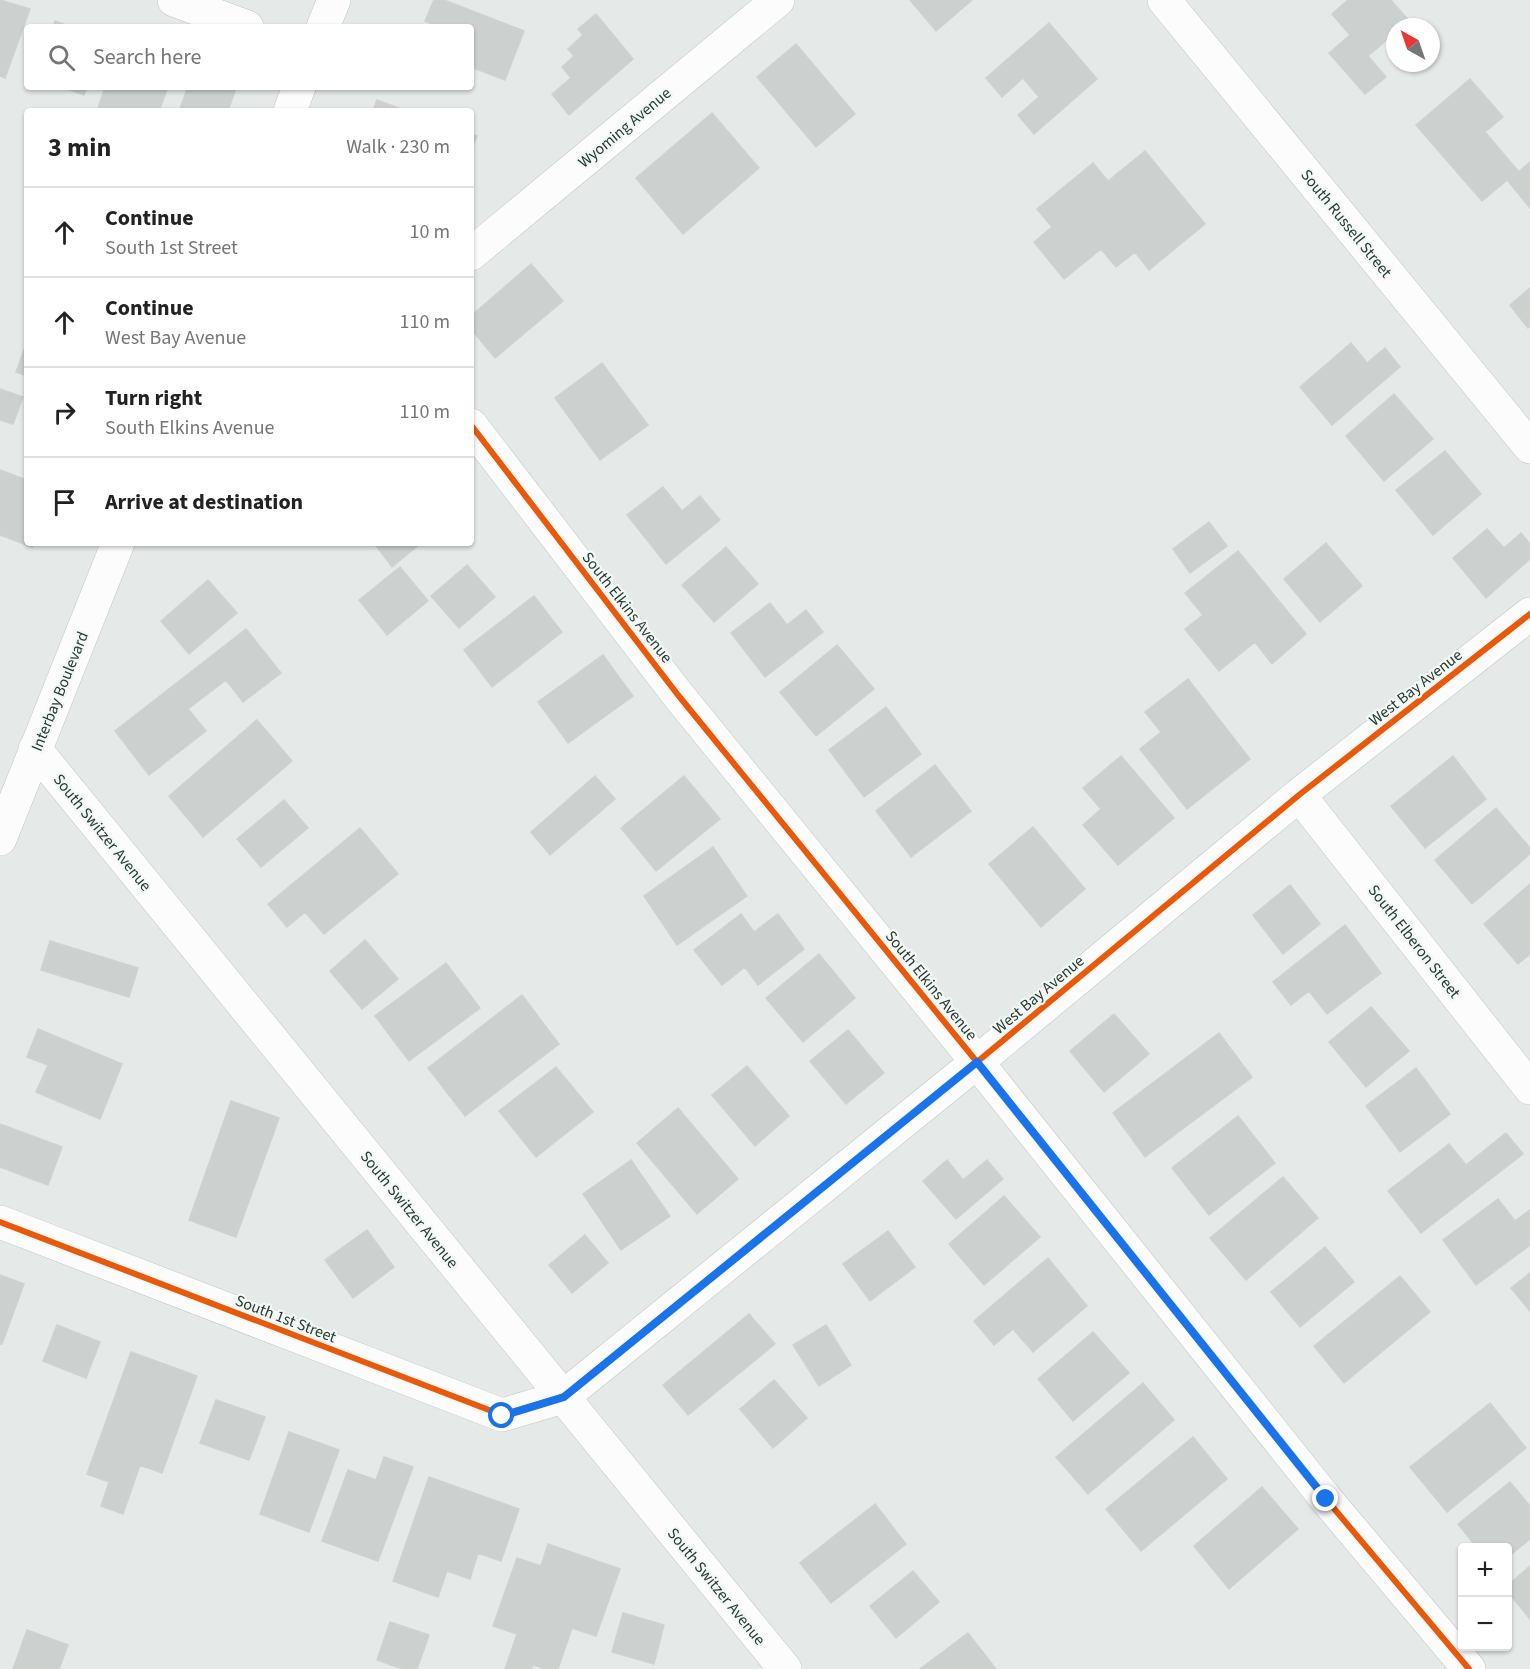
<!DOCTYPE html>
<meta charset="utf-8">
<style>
:root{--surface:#fff;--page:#f6f6f6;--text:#222;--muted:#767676;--line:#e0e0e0}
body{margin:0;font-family:"Source Sans 3",sans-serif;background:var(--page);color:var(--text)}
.controls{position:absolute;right:18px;bottom:18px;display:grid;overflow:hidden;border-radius:6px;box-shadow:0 2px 4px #0004}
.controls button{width:54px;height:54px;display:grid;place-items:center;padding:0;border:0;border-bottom:2px solid var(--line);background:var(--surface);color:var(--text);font:30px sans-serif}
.compass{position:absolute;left:1386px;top:18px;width:54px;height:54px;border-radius:50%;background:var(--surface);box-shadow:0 2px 4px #0004;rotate:320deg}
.stop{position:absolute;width:18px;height:18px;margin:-14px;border:4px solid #1a73e8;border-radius:50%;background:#fff}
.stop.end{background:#1a73e8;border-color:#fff;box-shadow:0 2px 6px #0008}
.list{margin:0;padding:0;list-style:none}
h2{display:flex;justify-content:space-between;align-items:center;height:78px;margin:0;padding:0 24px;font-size:26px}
h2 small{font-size:20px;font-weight:400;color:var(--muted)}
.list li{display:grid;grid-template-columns:39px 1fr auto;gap:18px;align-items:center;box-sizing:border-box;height:90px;padding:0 24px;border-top:2px solid var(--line)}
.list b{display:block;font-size:22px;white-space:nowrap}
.list p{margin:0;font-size:20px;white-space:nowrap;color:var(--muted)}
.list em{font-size:20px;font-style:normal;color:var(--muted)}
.icon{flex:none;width:33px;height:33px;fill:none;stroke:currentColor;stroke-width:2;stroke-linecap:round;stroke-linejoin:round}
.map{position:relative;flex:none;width:1530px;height:1669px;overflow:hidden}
.search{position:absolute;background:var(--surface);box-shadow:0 2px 4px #0004;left:24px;top:24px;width:450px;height:66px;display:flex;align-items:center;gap:15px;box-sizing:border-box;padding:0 21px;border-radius:6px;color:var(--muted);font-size:22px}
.panel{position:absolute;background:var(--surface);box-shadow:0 2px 4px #0004;left:24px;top:108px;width:450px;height:438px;border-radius:6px}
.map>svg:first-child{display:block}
</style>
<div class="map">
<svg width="1530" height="1669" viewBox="0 0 1530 1669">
<rect width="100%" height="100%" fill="#e5e9e7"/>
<path fill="#ccd0ce" stroke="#ced2d0" stroke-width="1.5" d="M0,0l30,9 -25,69 -5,-2z
M434,0h10l80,31 -19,49 -34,-13v-40h-31l-15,-6z
M910,0h62l-36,31z
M1348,0h43l18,21 -7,6h-7v6l-27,23 18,21 -21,17 -36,-41 21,-18 -18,-21z
M596,14l37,45 -64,56 -17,-21 19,-16 -9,-11 12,-11 -6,-7 15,-14 -5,-6z
M55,21l16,6h-18z
M1049,23l48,56 -63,55 -16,-19 21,-18 -16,-19 -21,19 -16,-19z
M796,44l59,70 -39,33 -59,-70z
M1470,79l33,38 -18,15 33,39 -36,30 -66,-76z
M62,87h25l-3,8z
M105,87h63l-9,24h-62z
M188,87h37l10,4 -7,20h-49z
M377,100l30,11h-34z
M712,113l47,55 -76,66 -47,-56z
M471,134l6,2 -6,15z
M1145,151l60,73 -56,46 -14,-18 -19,15 -15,-18 -37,30 -30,-37 18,-15 -15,-18 56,-46 15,18z
M1530,162v46l-22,-27z
M531,264l32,37 -68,57 -24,-29v-13z
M1530,288v39l-2,1 -18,-23z
M1351,343l16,20 18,-15 15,19 -68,58 -32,-38z
M25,347l2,1v28l-11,-4z
M602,363l46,62 -48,35 -45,-62z
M0,389l23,8 -10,27 -13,-4z
M1394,394l39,45 -49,42 -38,-45z
M1445,451l36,43 -48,41 -37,-45z
M0,470l27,10v63h6l-1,4 -32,-12z
M663,487l19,24 18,-15 20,24 -54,44 -39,-49z
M1209,522l18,24 -37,27 -17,-24z
M1487,529l17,19 17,-15 9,11v15l-44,39 -33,-40z
M374,543h47l-29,24z
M1326,543l36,43 -42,36 -36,-43z
M726,547l32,37 -44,38 -32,-37z
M1238,551l68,83 -34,30 -17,-22 -36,29 -34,-42 18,-14 -18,-22z
M467,565l28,32 -36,31 -28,-32z
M400,567l28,34 -41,34 -28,-35z
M208,580l29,33 -48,41 -28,-33z
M534,596l28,36 -70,55 -28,-37z
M770,603l17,22 19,-15 17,22 -58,45 -34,-44z
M246,629l35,44 -38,29 -17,-22 -38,29 18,22 -57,44 -34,-44z
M837,645l37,44 -58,47 -36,-44z
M603,655l30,41 -65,47 -30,-41z
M1188,679l62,80 -63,50 -47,-60 21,-17 -16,-20z
M886,707l35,47 -57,43 -35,-47z
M257,720l35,41 -89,76 -34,-41z
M1121,756l53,62 -56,47 -35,-40 18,-16 -18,-21z
M1453,756l33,43 -61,49 -34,-42z
M935,765l36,46 -60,46 -35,-46z
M595,776l20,23 -65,56 -19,-23z
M684,776l36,43 -64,52 -35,-43z
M284,800l24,28 -47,39 -24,-28z
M1496,808l34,40v6l-58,50 -37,-44z
M1033,827l52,62 -44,38 -52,-63z
M360,828l38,46 -74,60 -19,-22 -18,15 -19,-23z
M713,847l34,49 -70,49 -33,-49z
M1530,884v70l-12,10 -34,-40z
M1290,885l30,39 -37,30 -30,-39z
M741,914l13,18 24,-18 26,35 -46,36 -13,-18 -23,18 -28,-35z
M1345,925l36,48 -54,41 -18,-23 -18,14 -18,-23z
M365,940l33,39 -36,30 -32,-38z
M50,941l88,27 -9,29 -88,-27z
M819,954l36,44 -52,44 -37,-44z
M446,963l34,45 -71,53 -34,-45z
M522,995l37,49 -94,72 -37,-48z
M1371,1007l38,44 -43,36 -37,-45z
M1114,1014l35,40 -45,38 -34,-41z
M38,1029l84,35 -22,55 -64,-27 12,-27 -21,-8z
M848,1030l36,43 -38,31 -36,-43z
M1219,1033l33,44 -107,80 -32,-44z
M747,1066l42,50 -34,30 -43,-51z
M556,1067l37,45 -57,45 -37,-46z
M1416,1068l34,46 -50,38 -34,-46z
M231,1101l48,17 -43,119 -47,-17z
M678,1108l60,71 -41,35 -60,-71z
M1238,1116l37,47 -66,52 -37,-47z
M0,1124l62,23 -14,38 -48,-18z
M1506,1133l17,21 -102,79 -33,-42 61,-47 17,21z
M631,1160l39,56 -49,34 -38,-56z
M947,1160l16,20 24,-20 16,19 -47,40 -33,-38z
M1283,1177l35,41 -72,62 -36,-42z
M1004,1196l36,41 -56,48 -35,-41z
M1498,1199l17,22 15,-11v35l-54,40 -33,-45z
M367,1230l27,37 -41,31 -28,-38z
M888,1231l27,36 -45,34 -27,-37z
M585,1235l23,28 -36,30 -23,-28z
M1325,1247l29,35 -54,45 -29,-35z
M1048,1258l39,48 -54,46 -20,-23 -19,16 -20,-24z
M1530,1273v38l-19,-23z
M0,1275l24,9 -22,60h-2z
M1400,1276l30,36 -86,71 -30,-37z
M749,1314l26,30 -87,71 -25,-30z
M57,1325l43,17 -14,36 -43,-17z
M826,1325l25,40 -32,21 -26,-41z
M1093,1332l36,41 -56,48 -35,-42z
M131,1352l66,24 -35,97 -22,-8 -17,49 -22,-8 8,-24 -22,-8z
M774,1380l33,38 -34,30 -33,-39z
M1143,1383l31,37 -86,74 -32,-37z
M216,1400l49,17 -16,43 -49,-17z
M1490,1403l36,45 -79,64 -37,-45z
M289,1432l50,18 -30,82 -49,-18z
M1193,1437l34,42 -86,72 -35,-42z
M384,1457l29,10 -35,94 -56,-20 26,-71 28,10z
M429,1477l90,32 -18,52 -23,-8 -8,26 -23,-8 -9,26 -45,-16z
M1510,1482l20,24v33l-22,18v-9h-31l-19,-24z
M1262,1487l36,42 -69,60 -35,-43z
M875,1504l31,40 -75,59 -31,-40z
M548,1544l72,25 -24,67 -24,-8 -14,41h-13l-12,-4 -2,4h-26l12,-35 -24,-8 24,-68 24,8z
M1530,1566v53l-22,-27v-7z
M913,1571l26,31 -43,36 -26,-32z
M623,1613l41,12 -10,39 -42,-12z
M390,1622l39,13 -12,34h-14l-26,-9z
M27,1630l41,15 -9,24h-46z
M968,1633l28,36h-76z"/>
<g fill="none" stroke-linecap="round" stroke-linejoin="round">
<defs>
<path id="minor" d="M174,0l73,27
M1164,0l366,447
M323,27l11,-27
M290,111l9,-24
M471,254l307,-254
M471,425l207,270 299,367 349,437 143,170
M35,749l750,920
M1299,795l231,293
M0,839l118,-296
M0,1222l502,193 61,-18 414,-335 322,-267 231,-181"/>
</defs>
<use href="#minor" stroke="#c2c6c4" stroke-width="34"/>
<use href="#minor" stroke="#fbfcfb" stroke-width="33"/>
<defs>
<path id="cycleway" d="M471,425l207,270 299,367 349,437 143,170
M0,1222l502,193 61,-18 414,-335 322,-267 231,-181"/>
</defs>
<use href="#cycleway" stroke="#f3f8f5" stroke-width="10"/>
<use href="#cycleway" stroke="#e8590c" stroke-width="6"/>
</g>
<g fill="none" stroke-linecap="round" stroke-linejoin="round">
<path stroke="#1a73e8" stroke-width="8" d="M502,1416l62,-19 413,-335 349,437"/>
</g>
<g text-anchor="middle" stroke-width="4.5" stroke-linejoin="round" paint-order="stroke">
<g font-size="16" fill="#243b35" stroke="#f3f8f5">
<text transform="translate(624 127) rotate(-40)" y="6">Wyoming Avenue</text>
<text transform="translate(1347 223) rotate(51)" y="6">South Russell Street</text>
<text transform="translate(628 607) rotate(52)" y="6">South Elkins Avenue</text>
<text transform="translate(1415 687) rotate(-38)" y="6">West Bay Avenue</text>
<text transform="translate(59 691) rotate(-68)" y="6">Interbay Boulevard</text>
<text transform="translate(103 832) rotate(51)" y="6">South Switzer Avenue</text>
<text transform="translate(1415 941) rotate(52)" y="6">South Elberon Street</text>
<text transform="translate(932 985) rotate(51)" y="6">South Elkins Avenue</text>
<text transform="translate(1038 994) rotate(-40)" y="6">West Bay Avenue</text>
<text transform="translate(410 1209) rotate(51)" y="6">South Switzer Avenue</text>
<text transform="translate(286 1318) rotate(21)" y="6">South 1st Street</text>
<text transform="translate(717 1586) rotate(51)" y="6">South Switzer Avenue</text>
</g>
</g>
</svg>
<div class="controls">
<button>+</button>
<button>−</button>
</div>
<svg class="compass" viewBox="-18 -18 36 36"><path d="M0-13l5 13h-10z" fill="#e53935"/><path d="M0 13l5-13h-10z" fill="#767676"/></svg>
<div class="stop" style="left:502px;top:1416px"></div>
<div class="stop end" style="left:1326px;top:1499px"></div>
<div class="search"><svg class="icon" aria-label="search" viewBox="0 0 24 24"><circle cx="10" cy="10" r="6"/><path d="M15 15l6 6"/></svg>Search here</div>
<section class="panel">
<h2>3 min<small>Walk · 230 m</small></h2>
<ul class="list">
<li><svg class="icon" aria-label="ahead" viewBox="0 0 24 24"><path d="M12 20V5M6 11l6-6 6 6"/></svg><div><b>Continue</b><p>South 1st Street</p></div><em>10 m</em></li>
<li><svg class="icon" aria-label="ahead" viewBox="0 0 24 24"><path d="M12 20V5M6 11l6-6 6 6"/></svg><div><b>Continue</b><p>West Bay Avenue</p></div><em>110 m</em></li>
<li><svg class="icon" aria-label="right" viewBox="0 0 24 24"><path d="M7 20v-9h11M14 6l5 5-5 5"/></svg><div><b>Turn right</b><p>South Elkins Avenue</p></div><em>110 m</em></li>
<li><svg class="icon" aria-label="arrive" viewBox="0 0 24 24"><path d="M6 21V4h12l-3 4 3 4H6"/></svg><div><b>Arrive at destination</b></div></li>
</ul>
</section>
</div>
